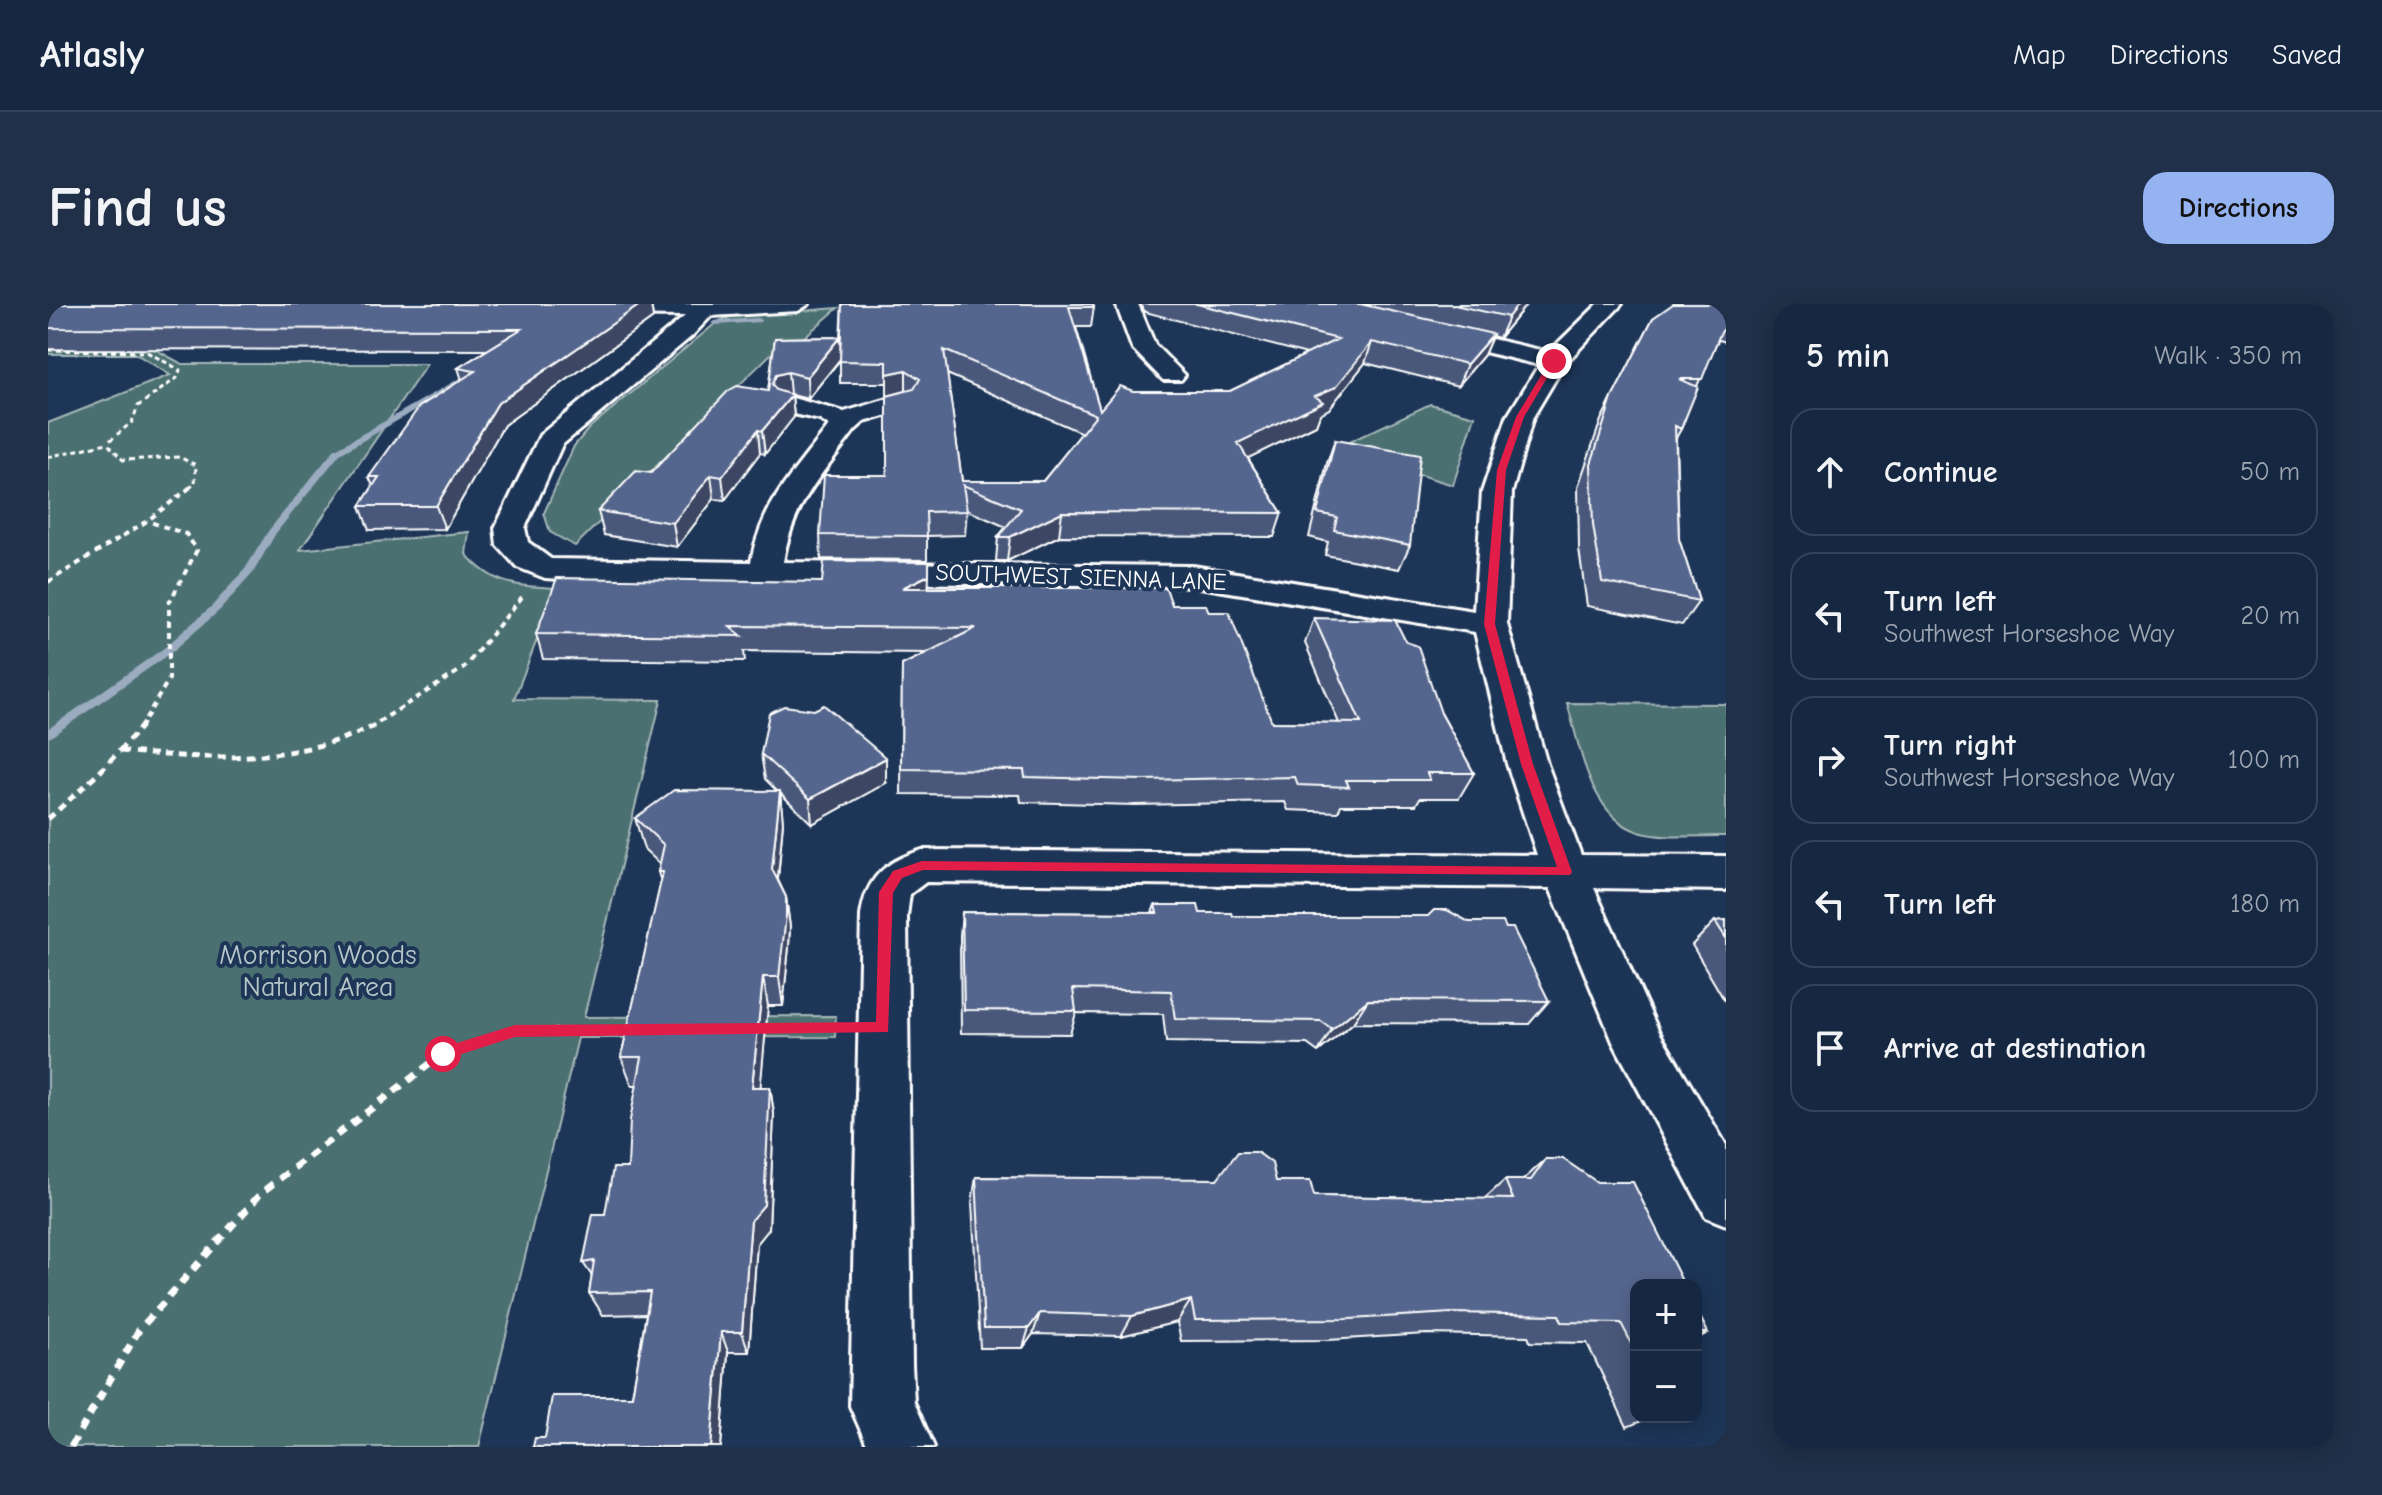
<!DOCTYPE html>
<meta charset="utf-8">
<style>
:root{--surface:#162841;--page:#1f3048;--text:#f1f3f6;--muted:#9ea6b1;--line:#35445a;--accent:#95b2f1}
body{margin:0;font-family:"Comic Neue",sans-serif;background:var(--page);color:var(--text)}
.controls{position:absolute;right:24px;bottom:24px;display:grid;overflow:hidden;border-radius:16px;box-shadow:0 4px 20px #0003}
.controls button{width:72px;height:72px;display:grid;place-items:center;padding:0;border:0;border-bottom:2px solid var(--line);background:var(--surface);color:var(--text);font:40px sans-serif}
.stop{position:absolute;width:24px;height:24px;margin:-18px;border:6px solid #e11d48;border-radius:50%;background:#fff}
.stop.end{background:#e11d48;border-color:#fff;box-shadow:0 2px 8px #0008}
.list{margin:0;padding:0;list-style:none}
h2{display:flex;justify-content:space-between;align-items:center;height:104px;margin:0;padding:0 32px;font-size:34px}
h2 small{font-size:26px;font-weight:400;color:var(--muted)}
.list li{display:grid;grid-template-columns:52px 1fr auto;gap:24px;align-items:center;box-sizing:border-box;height:128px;margin:0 16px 16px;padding:0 16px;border:2px solid var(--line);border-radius:24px}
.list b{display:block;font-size:30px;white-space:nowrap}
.list p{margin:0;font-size:26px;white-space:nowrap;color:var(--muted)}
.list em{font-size:26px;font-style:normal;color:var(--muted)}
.icon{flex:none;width:44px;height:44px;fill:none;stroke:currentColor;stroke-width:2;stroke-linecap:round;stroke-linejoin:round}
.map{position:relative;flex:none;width:1678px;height:1143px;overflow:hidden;border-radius:24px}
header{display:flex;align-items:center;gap:48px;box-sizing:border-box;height:112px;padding:0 40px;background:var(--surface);border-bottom:2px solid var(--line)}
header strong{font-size:38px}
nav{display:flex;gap:44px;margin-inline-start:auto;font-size:28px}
.intro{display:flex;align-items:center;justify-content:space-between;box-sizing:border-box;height:192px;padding:0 48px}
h1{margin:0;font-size:56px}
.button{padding:20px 36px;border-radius:24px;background:var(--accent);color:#111;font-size:28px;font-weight:700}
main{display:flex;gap:48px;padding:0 48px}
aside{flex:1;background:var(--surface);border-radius:24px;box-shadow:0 4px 20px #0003}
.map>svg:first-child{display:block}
</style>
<header>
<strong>Atlasly</strong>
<nav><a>Map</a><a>Directions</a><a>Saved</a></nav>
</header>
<div class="intro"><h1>Find us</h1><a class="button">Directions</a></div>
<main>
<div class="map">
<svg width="1678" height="1143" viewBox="0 0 1678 1143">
<rect width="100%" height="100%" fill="#1d3557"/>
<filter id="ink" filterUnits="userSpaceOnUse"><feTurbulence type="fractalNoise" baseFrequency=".0125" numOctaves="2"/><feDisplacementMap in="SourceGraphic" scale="16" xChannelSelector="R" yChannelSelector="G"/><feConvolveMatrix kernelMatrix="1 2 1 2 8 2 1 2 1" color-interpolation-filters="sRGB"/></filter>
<g filter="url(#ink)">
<path fill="#4c7072" stroke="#a6b8b8" stroke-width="2" d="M790,4l-42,36h-15l-206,202 -25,-14 -6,-19 30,-67 15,-18 128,-106 12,-5z
M0,43h103l31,17h245l-127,186 169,-18 -3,22c27,32 51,32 91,34l-43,111 147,1 -77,317 252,-1 -1,21 -257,1 -99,409h-431v-1024l122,-48 -34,-21h-88z
M1382,100l45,12 -22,69 -119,-36z
M1519,399l159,1v132c-27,-1 -60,4 -87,-4 -49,-15 -59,-86 -72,-129z"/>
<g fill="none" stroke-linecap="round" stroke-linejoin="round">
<path fill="#9bacc1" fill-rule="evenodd" d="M709,14l4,2 -1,2 -45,3 -4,-2 4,-2z
M414,73l7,2 -129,75 -64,79 -23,40 -33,37 -48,42 -124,87v-10l116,-81 48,-42 33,-37 24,-39 65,-80z"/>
<defs>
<path id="street" d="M534,0h227l-11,7 -87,5 -19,20 -130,109 -37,83 3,14 23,17 200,3c11,-59 43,-90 78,-136l-9,-6 -40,-9 -4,-6 4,-6 9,-2 55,15 60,-18 13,8 -4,6 -49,14 -9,8c-35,47 -62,73 -72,132l410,4 281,45 8,-119 25,-75 32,-52 -117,-28 -4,-5 12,-7 119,27 49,-48h24l-58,61 -31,52 -21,75 -5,132 40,140 34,91 145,1v34l-132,-2 64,142 68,115v80l-20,-8 -93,-175 -63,-154 -624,-6 -16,12 -3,22 5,449 2,37 20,45h-66l-18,-41 11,-490c5,-39 25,-55 61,-66l615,5 -30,-91 -32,-132 -282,-46 -617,-6 -31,-2 -28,-11 -20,-22 -2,-17 45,-93 145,-119 -94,-1 -8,-2 -3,-5z
M1068,0h22l17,41 30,30 -4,5h-18l-31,-32z"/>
</defs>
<use href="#street" stroke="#fff" stroke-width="6"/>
<path stroke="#fff" stroke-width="3" stroke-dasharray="5 4" stroke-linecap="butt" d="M0,46l99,2 33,18 -3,8 -39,28 -6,16 -25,21
M0,153l59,-14 16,17 56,-3 17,8 -1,19 -6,4"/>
<path stroke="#fff" stroke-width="4" stroke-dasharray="6 5" stroke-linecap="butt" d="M0,278l99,-61 45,-35
M92,424l29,-49v-76l28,-53 -11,-16 -39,-13
M321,424l95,-60 58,-71"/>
<path stroke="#fff" stroke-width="5" stroke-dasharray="8 6" stroke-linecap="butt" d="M72,447c88,9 172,13 254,-25
M0,515l51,-46 43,-47
M712,724h74
M438,736l29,-9 119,-2"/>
<path stroke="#fff" stroke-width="7" stroke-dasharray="10 8" stroke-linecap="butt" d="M23,1143l68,-117 123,-138 181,-138 49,-16"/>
<use href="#street" fill="#1d3557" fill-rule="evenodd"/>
</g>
<path fill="#49587a" stroke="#fff" stroke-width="2" fill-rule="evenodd" d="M0,0h603l2,14 -149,107 -59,104 -76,1 -9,-24 13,-20 -4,-9 93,-97 -4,-12 29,-18 -439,-1z
M794,0l252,3 -3,20h-15l24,83 33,-19h97l77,-37 -162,-42 -5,-8h387l-28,34 -7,-2 -8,19 -26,31 -93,-23 -36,46 -9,5 -4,11 -68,33 34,55 -8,24 -215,-1 -52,25h-11l2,-24 8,-10 -39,-17 -2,25 -38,1v24l-106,-1 -1,-24 67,-60v-92h-47v-23l-32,39 -16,-4 2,22 -29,37 -5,-1 -35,47 -11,-1 -37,48 -73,-12 -6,-24 170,-120 7,-53 65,-1zM899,70l135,59 -39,48h-81z
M1678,0v38l-7,-2 -3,4 -19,42 -16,43 -5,9 3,101 20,62 -17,24 -95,-19 -8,-57 -1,-62 23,-67 52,-102z
M1287,136l75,105 -11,24 -74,-14 3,-13 -19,-5 18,-74z
M881,284l243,17 37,7 63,110 67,1 -34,-80 9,-25 127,95 33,60 -15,25h-39l-4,7h-75l-3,7 -50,-2 -3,-8 -150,3 -114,-3 -1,-7 -119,-1 1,-129 25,-12 -183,-2 1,10 -202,-2 -7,-25z
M713,450l125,29 -74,41 -32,-31 3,29 -5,58 8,17 4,30 -1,20 -6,59h-15l-8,81h10l4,27 -5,115 -12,15 -8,108h-21l-7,95h-188l12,-9 87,-42 14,-82 -43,1 -14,-22 3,-17 -9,-13 22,-49 23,-46 9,-83h-5l-11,-28 40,-175 -3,-10 2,-8 -16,-15 -9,-31 142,-27 -12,-12z
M1107,601l45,8 33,3 316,85 -20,23 -176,-1 -35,29 -11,-8 -141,-2 -3,-28 -87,-1 -6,21 -109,-1 -1,-97 2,-24 190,1z
M1678,616v83l-34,-58 23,-24z
M1498,855l90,126v132h15l-24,10 -40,-84 -57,-1 -2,-6 -102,-2 -98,6 -147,1 -4,-19 -56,14 -88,-2 -10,14h-43l-8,-146 4,-25 300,4 38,15 170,3 21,-19h18z
M1648,1005l12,24 -12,6z"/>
<path fill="#3c4763" stroke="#fff" stroke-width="2" d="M593,0h10l2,14 -149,107 -59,104 -9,-23 62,-103z
M1470,0h9l-28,34 9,-21z
M1445,30l-9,21 -26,31 9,-22z
M792,33l1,21 -33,41 -1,-22z
M1324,38l-7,21 -36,46 -9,5 -4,11 -84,41 6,-23 77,-47z
M858,66v21l-19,5v-22z
M740,68l2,22 -12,3 -6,-13 4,-9z
M744,91l2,22 -29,37 -3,-23z
M710,126l2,23 -35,47 -3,-23z
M663,171l3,24 -37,48 -4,-24z
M1014,208l-3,24 -52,25 3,-24z
M881,271l-1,24 -26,-11z
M838,454v25l-74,41 -2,-25z
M732,487l3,31 -7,77 -4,-30z
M738,593l4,30 -1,20 -6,59 -4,-29z
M715,673l5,29 -10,108 -6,-27z
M1320,696l-15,23 -35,29 14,-23z
M722,783l4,27 -5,115 -12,15 -8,108 -7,-20 9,-112z
M1143,996l-14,22 -56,14 11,-20z
M992,1009l-7,21 -10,14 6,-20z
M673,1028l7,20 -7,95h-10z"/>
<path fill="#55668e" stroke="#fff" stroke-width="2" fill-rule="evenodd" d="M1,0h592l-143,99 -62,103h-76l19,-29h-10l50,-70 56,-36 -17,-3 63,-39 -473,-1z
M794,0h251l1,3h-25l31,103 20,-24 13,5h97l108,-52 -141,-35h163l133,30 -26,30 -95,-22 -36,45 -21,9 8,6 -85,41 44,70 -220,-1 -52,25h-12l23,-28 -58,-24 4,26 -41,1 1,24 -107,-1 4,-60h63v-79l27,-7 6,-10 -14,-9 -19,4v-12l-47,-1zM896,46l152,65 -53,66h-81z
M1402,0h68l-10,13z
M1625,0h53v22l-6,8 -18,45h-23l19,8 -17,42 -6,-3 4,113 20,62 -97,-19 -9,-57 -2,-61 21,-66 41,-80z
M792,33l-33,40 -19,-5 -12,3 -4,9 4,6 16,5 -30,36 -4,-1 -36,47 -11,-2 -38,48 -75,-12 38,-40 15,2 77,-82 9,-5 31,5 7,-53z
M1287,136l85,15 -10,90 -76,-15 3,-13 -20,-4z
M776,257l105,1v13l-27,13h264l6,17h34l3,7h20l43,110 89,1 -47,-105 81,2 11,22 12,4 23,67 33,60h-47l3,7h-84l3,7 -51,-2 -3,-8 -153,3 -117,-3 -1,-7 -123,-1 1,-104 74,-37 -246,-2 12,10 -206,-2 21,-56 265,4z
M776,401l62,53 -76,41 -49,-45 8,-41 15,-7 30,4z
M626,486l106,1 -8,78 14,28v19l-7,61h-16l-11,110h18l-6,118 -13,15 -9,112h-21l-10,115h-178l2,-9h10l7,-42h80l18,-104 -61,1 5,-32 -11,2 10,-49h12l8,-46h15l2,-48 12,-63h-21l42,-185h-5l6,-27 -29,-27z
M1107,601h43l2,8h32l1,3h195l6,-6h13l22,12h34l3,6h7l36,73 -181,-1 -36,29 -11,-8 -146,-2 -4,-28 -98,-2 3,22 -112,-1 -2,-98 195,1z
M1678,616v18l-11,-17z
M1190,848h19l15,11 4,18h34l4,15 199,3 -8,-19h26l15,-21h17l34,23h36l51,103h-48v67l-15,-29 -59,-1 -3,-7 -107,-2 -102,6 -155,1 -4,-20 -59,16 -92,-3 -11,15h-45l-8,-151 241,2z
M1648,1005l12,24h-12z"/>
</g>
<path fill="#e11d48" d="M1503,55l6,2 -33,56 -18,53 -11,154 38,140 39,108 -2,3 -647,-5 -21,8 -9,15 -5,139 -373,5 -72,23 -5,-2v-9l77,-24 361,-3 3,-130 14,-21 29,-10 635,6 -36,-103 -37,-140 13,-154 19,-53z"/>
<g text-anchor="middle" stroke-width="8" stroke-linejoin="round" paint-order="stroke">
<g font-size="24" fill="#fff" stroke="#1d3557">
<text transform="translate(1033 273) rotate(2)" y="8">SOUTHWEST SIENNA LANE</text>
</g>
<g font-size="28" fill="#b7c6c7" stroke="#1d3557">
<text x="270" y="660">Morrison Woods<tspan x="270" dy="32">Natural Area</tspan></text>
</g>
</g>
</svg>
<div class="controls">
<button>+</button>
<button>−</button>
</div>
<div class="stop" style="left:395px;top:750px"></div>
<div class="stop end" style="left:1506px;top:57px"></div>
</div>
<aside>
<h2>5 min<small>Walk · 350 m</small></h2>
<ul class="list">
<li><svg class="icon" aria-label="ahead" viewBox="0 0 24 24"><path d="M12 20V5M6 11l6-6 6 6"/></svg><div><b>Continue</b></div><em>50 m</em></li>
<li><svg class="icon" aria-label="left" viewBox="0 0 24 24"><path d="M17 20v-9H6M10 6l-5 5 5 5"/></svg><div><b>Turn left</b><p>Southwest Horseshoe Way</p></div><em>20 m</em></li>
<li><svg class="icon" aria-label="right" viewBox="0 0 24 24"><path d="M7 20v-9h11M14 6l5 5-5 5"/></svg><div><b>Turn right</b><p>Southwest Horseshoe Way</p></div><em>100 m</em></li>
<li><svg class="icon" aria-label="left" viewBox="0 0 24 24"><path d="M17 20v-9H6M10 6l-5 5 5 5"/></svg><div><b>Turn left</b></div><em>180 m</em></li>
<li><svg class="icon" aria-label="arrive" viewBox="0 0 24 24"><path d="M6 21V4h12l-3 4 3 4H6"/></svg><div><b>Arrive at destination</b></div></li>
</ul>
</aside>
</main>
